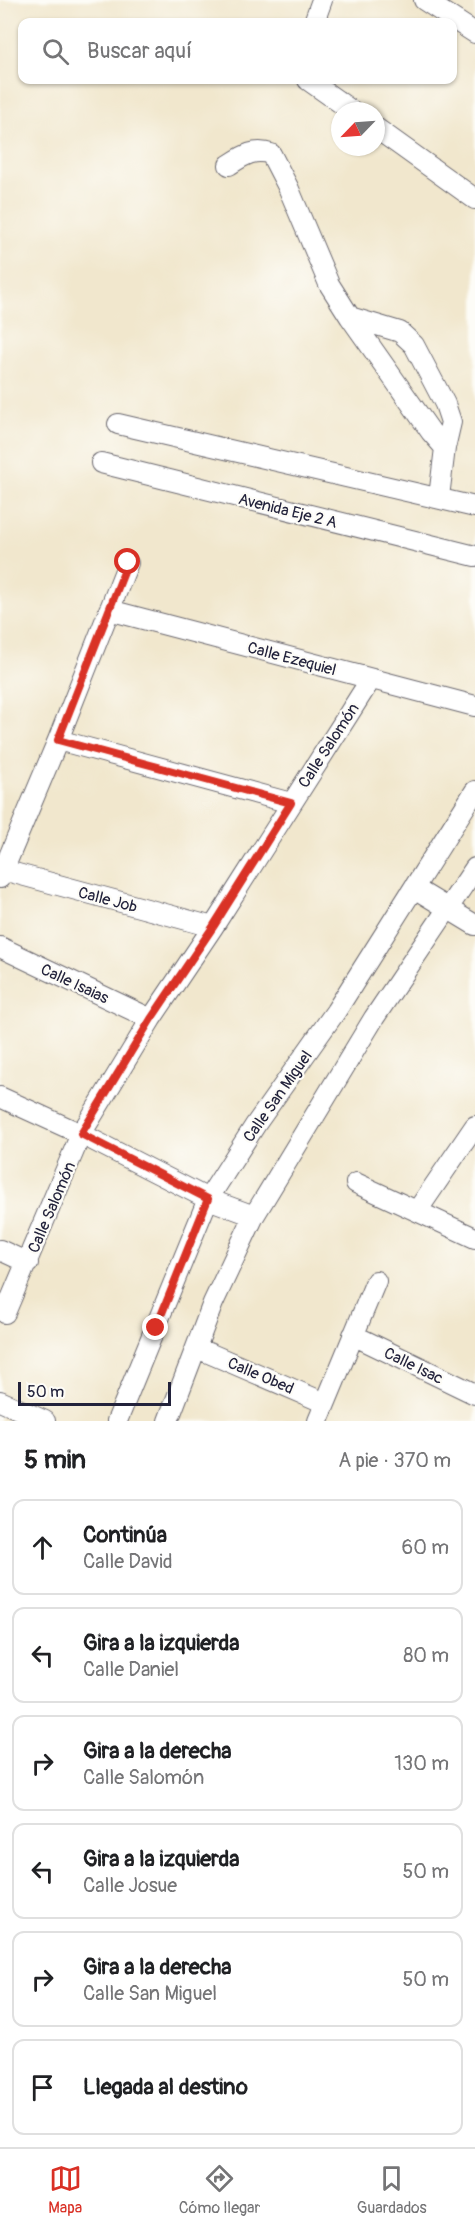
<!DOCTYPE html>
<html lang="es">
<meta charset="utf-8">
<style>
:root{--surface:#fff;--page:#f6f6f6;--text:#202124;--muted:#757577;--line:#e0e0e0;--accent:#d93025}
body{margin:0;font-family:Pangolin,sans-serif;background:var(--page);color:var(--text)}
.compass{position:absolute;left:331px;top:102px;width:54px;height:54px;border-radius:50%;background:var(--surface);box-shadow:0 2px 4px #0004;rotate:245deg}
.scale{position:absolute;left:18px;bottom:15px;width:153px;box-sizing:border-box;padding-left:6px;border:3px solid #22223b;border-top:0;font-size:16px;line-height:21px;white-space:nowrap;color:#22223b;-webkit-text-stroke:4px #fdfcf7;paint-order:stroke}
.stop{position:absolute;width:18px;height:18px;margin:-14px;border:4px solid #d93025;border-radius:50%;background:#fff}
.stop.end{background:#d93025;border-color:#fff;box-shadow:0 2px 6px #0008}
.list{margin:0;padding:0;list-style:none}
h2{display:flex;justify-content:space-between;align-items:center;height:78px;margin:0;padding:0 24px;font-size:26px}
h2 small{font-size:20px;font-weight:400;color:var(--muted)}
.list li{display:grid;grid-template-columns:39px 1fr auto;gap:18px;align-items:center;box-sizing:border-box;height:96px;margin:0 12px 12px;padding:0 12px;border:2px solid var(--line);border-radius:12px}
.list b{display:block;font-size:22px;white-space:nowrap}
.list p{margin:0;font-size:20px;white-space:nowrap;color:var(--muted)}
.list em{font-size:20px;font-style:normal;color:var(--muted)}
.icon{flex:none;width:33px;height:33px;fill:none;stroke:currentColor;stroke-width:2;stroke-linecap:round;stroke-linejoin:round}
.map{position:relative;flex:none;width:475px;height:1421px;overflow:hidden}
.search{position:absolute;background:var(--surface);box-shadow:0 2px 4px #0004;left:18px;right:18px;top:18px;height:66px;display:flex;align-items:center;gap:15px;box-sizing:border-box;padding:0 21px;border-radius:12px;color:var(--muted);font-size:22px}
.sheet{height:726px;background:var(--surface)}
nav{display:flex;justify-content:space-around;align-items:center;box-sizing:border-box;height:84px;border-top:2px solid var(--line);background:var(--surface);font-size:16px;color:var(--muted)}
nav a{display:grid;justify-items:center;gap:3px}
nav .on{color:var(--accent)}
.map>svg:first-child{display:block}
</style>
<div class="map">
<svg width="475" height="1421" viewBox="0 0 475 1421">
<rect width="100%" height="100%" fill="#fdfcf7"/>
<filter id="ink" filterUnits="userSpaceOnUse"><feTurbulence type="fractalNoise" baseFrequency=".0167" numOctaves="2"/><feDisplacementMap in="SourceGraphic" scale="12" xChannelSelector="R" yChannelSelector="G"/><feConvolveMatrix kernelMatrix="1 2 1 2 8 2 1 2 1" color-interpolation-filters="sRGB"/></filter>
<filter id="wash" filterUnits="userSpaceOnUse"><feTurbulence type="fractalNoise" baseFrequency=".008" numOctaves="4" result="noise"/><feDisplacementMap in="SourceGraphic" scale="24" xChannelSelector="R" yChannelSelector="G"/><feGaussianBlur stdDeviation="1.35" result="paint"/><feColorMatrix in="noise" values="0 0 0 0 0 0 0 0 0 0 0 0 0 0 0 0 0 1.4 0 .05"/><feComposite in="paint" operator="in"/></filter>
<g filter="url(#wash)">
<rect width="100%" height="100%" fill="#f1e7cd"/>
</g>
<g filter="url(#ink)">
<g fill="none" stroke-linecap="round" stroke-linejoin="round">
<defs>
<path id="minor" d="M424,0l51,33
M314,22l8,-22
M308,80l44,31
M376,128l99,71
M229,165c14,-9 25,-17 42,-11l17,33 41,97 21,33 50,15 14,13 31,59 6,18 -6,26 -6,49
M350,317l81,115 14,16
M118,424l357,83
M101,463l374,93
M109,610l366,96
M58,740l233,63
M3,870l210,57
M0,878l58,-138 70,-177
M414,888l61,37
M0,947l151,72
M0,1097l81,37 127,65 46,17
M356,1183l119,55
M417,1211l58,-85
M0,1250l28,13
M5,1313l76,-179 70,-115 62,-92 158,-248
M353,1335l122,59
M197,1348l128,55
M0,1401l45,20
M117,1421l91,-222 48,-75 80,-113 139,-220
M168,1421l45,-118 41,-87 120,-198 101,-150
M318,1421l58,-140"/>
</defs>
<use href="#minor" stroke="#6a676e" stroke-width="22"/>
<use href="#minor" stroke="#fff" stroke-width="20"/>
</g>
</g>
<g fill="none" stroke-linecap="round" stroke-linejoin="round" filter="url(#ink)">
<path stroke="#d93025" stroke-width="8" d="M128,562l-70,178 233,63 -78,124 -62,92 -70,115 127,65 -52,129"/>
</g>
<g text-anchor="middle" stroke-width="4.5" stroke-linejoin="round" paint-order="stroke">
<g font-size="16" fill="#22223b" stroke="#fdfcf7">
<text transform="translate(288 510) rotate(14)" y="6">Avenida Eje 2 A</text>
<text transform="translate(292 658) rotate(15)" y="6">Calle Ezequiel</text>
<text transform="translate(328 745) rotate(-57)" y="6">Calle Salomón</text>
<text transform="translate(108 899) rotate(15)" y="6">Calle Job</text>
<text transform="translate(75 983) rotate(25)" y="6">Calle Isaias</text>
<text transform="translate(277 1096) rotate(-55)" y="6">Calle San Miguel</text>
<text transform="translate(51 1207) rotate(-67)" y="6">Calle Salomón</text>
<text transform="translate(414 1365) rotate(26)" y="6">Calle Isac</text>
<text transform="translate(261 1375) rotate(23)" y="6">Calle Obed</text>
</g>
</g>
</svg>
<svg class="compass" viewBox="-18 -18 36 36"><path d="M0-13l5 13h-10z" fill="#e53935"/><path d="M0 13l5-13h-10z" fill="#757577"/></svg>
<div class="scale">50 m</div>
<div class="stop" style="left:128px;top:562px"></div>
<div class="stop end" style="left:156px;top:1328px"></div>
<div class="search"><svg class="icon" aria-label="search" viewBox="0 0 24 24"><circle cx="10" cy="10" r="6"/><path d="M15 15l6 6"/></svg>Buscar aquí</div>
</div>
<section class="sheet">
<h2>5 min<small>A pie · 370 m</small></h2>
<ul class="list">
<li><svg class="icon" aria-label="ahead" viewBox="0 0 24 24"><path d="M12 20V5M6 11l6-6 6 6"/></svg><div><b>Continúa</b><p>Calle David</p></div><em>60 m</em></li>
<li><svg class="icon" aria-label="left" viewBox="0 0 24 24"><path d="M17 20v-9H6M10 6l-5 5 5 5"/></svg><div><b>Gira a la izquierda</b><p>Calle Daniel</p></div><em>80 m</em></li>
<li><svg class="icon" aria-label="right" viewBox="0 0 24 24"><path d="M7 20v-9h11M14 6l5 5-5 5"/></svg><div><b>Gira a la derecha</b><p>Calle Salomón</p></div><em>130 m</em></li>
<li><svg class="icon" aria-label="left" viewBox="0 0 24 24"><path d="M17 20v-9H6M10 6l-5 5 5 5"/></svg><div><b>Gira a la izquierda</b><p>Calle Josue</p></div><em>50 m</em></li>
<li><svg class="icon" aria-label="right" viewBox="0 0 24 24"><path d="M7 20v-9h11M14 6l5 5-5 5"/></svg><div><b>Gira a la derecha</b><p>Calle San Miguel</p></div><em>50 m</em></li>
<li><svg class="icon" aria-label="arrive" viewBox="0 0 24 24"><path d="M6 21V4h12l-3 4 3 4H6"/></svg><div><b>Llegada al destino</b></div></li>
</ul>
</section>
<nav>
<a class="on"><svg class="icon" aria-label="map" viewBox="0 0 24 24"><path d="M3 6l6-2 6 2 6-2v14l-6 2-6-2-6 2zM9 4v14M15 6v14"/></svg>Mapa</a>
<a><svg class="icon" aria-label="directions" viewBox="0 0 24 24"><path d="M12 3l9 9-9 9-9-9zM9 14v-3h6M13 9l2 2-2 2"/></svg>Cómo llegar</a>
<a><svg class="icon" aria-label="saved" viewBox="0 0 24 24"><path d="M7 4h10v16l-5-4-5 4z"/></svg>Guardados</a>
</nav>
